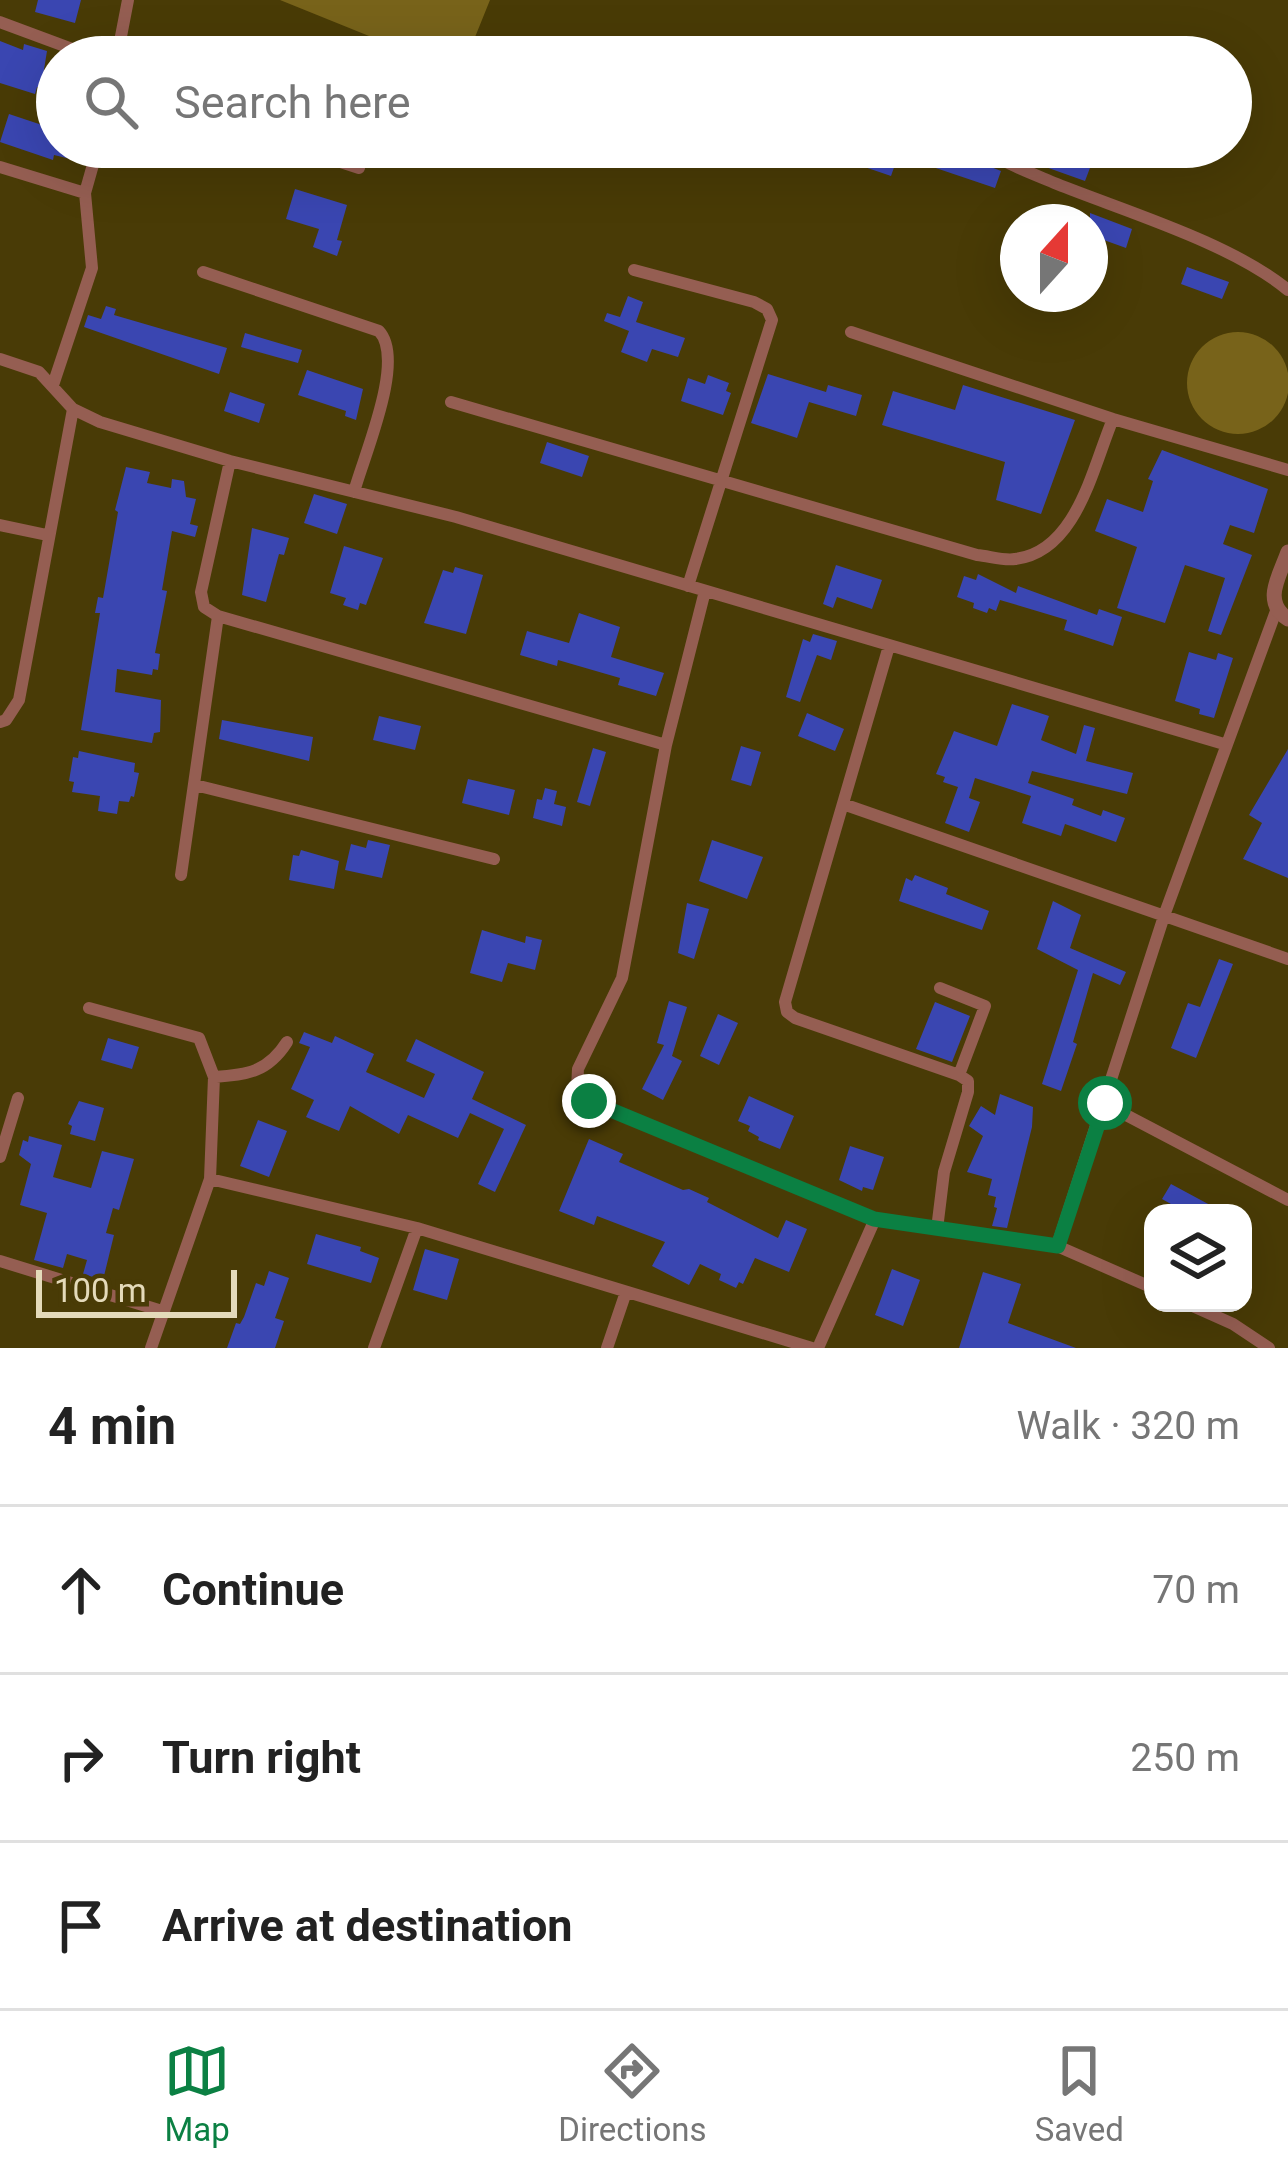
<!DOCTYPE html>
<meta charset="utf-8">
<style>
:root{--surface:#fff;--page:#f2f2f2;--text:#222;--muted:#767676;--line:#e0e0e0;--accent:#0b8043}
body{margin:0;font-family:Roboto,sans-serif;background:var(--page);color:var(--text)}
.controls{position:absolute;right:36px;bottom:36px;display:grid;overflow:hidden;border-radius:24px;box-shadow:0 12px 48px #0002}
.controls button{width:108px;height:108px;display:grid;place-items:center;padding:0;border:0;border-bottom:3px solid var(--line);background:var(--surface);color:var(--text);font:60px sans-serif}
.compass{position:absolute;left:1000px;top:204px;width:108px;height:108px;border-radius:50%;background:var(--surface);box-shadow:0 12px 48px #0002;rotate:21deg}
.scale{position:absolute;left:36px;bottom:30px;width:201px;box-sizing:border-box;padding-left:12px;border:6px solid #e4daba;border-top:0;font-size:33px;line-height:42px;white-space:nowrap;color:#e4daba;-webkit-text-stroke:9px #493b06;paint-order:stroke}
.stop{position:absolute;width:36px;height:36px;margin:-27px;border:9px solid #0b8043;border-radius:50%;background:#fff}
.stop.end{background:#0b8043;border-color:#fff;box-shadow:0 3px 12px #0008}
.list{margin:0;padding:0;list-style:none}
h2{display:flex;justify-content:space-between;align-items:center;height:156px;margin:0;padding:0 48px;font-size:51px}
h2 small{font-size:39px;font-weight:400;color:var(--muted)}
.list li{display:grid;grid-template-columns:78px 1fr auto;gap:36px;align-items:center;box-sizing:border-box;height:168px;padding:0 48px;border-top:3px solid var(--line)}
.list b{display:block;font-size:45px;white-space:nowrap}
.list em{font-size:39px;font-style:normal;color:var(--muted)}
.icon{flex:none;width:66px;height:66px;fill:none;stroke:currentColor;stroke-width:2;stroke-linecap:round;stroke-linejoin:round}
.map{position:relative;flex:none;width:1288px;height:1348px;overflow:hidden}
.search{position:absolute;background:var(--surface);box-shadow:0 12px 48px #0002;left:36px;right:36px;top:36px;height:132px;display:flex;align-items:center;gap:30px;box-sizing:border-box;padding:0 42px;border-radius:66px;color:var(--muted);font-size:45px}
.sheet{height:660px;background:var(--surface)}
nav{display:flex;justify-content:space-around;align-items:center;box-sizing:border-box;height:168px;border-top:3px solid var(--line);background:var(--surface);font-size:33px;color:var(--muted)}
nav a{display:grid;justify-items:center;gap:6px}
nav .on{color:var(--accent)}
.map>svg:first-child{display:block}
</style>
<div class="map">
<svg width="1288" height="1348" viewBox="0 0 1288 1348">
<rect width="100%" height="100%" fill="#493b06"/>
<path fill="#78631a" d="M280,0h210l-23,57h-46z
M1187 383a51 51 0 1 1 102 0a51 51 0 1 1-102 0Z"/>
<path fill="#3a46b1" d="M38,0h43l-6,23 -40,-11z
M0,41l23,9 1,-6 23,7 -6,37 -4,-1 -2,7 -35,-11z
M9,114l48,16v17h25l-3,14 -25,-6 -1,5 -53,-18z
M852,147h21l25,9 -7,20 -44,-15z
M926,147h15l60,24 -6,17 -74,-25z
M1046,147h12l35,13 -8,21 -45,-16z
M295,189l52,16 -10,35 5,1 -5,15 -24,-9 6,-18 -33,-10z
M1090,213l42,16 -6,19 -36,-13z
M1187,267l42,15 -7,17 -41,-15z
M628,296l15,6 -7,20 49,16 -7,19 -26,-8 -5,13 -26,-10 8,-21 -25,-10 3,-8 13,4z
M106,306l10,3 -2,6 113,33 -8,26 -135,-47 4,-12 13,4z
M245,333l57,17 -4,13 -57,-16z
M307,370l56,19 -7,31 -11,-4 1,-5 -48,-16z
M768,374l58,18 2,-7 34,10 -6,21 -47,-14 -12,36 -46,-15z
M708,375l21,8 -3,8 5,2 -8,22 -42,-14 7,-23 17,6z
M963,385l112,35 -34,94 -45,-14 9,-38 -123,-37 11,-34 62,19z
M230,392l35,12 -6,19 -35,-12z
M547,442l42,14 -7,21 -42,-14z
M1162,450l106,39 -14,44 -24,-8 -7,19 29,11 -31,80 -13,-4 17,-53 -40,-13 -20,58 -48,-15 20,-61 -42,-16 12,-32 36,13 10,-31 -5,-2z
M126,467l24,5 -3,11 24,5 1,-9 12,2 2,16 10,2 -6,25 8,2 -3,11 -23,-6 -10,59 5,1 -12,62 5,1 -2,16 -5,-1 -1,6 -35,-6 -2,23 46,8 -1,32 -6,1 -2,10 -71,-13 19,-117h-5l3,-16 5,1 15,-86 -3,-2z
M314,494l33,10 -10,30 -33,-11z
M252,528l37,10 -5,17 -5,-1 -13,48 -24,-7z
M344,546l39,12 -17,47 -6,-2 -2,7 -15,-5 3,-7 -16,-5z
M836,565l46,15 -10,29 -35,-12 -4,11 -10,-4z
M455,567l28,8 -17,59 -42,-11 19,-53 10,3z
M978,574l38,19 2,-7 79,29 2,-6 23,8 -9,29 -49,-16 3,-10 -67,-20 -4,11 -7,-3 -2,5 -14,-5 1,-5 -17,-6 7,-21 12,4z
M579,613l41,14 -9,30 53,16 -8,23 -38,-11 2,-7 -62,-18 -1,6 -37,-11 7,-24 42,12z
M813,634l24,7 -6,19 -14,-5 -17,47 -14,-5 17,-58 7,3z
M1189,652l27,8 2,-7 15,5 -19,60 -15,-4 1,-5 -25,-8z
M1012,704l37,12 -8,24 35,14 8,-29 11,3 -9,33 47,12 -6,21 -95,-23 -4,12 46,16 -2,6 29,11 2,-6 22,8 -9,24 -51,-18 -4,12 -39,-13 9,-27 -56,-18 -6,20 11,4 -11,30 -24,-9 13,-36 -15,-5 2,-5 -9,-3 18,-43 43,15z
M807,713l37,16 -9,22 -37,-15z
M379,716l42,10 -6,24 -42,-10z
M222,720l91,17 -4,24 -90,-22z
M741,746l20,6 -10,34 -20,-6z
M593,748l13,4 -16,54 -13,-4z
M1288,749v129l-45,-19 19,-36 -13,-8z
M79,751l56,12 -1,9 5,1 -5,24 -3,-1 -2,6 -10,-1 -2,13 -19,-3 2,-15 -28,-4 2,-10 -5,-1 4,-24 5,1z
M468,779l47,11 -6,25 -47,-12z
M545,788l12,3 -3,13 12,3 -4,19 -29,-8 4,-19 5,1z
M368,840l22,5 -8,33 -37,-8 6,-26 15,4z
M712,840l51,17 -16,42 -48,-18z
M301,850l38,11 -5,28 -45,-9 4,-25 6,1z
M915,875l33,13 -2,6 43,17 -7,19 -83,-29 7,-23 6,3z
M1053,901l28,14 -11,33 56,24 -6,13 -27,-12 -20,69 4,2 -16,47 -19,-7 36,-114 -41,-21z
M687,903l22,6 -15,50 -16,-6z
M482,930l43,13 1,-7 16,4 -7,30 -27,-7 -6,19 -32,-9z
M1219,959l14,5 -37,94 -25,-10 17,-45 12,4z
M669,1001l18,6 -15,49 10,5 -19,39 -21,-11 22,-44 -7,-2z
M935,1002l35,14 -18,46 -36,-13z
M718,1014l20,9 -19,42 -19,-9z
M304,1032l28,11 3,-7 39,18 -8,18 58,26 11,-24 -29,-13 10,-22 68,33 -12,27 54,26 -31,67 -17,-8 26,-55 -34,-16 -12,25 -50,-23 -9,19 -49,-28 -11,25 -33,-14 8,-17 -23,-11 19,-42 -11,-4z
M108,1038l31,9 -7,22 -31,-9z
M1000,1094l33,13 -1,20 -25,101 -15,-2 5,-18 -3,-1 2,-10 -8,-2 4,-16 -25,-7 16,-36 -14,-10 12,-20 14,9z
M749,1096l45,20 -14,33 -22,-9 1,-3 -11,-6 2,-5 -12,-5z
M79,1101l25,7 -9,33 -25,-7 2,-8 -4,-2z
M258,1120l29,11 -18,46 -29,-11z
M29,1136l33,9 -9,32 38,11 11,-37 32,8 -15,51 -6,-2 -7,25 8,2 -11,45 -20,-6 4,-14 -20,-6 -4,14 -29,-8 13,-47 -27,-8 11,-41 -12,-9 4,-15 5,2z
M589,1139l34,15 -4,8 64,28 6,-1 20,9 -2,4 71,36 8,-18 21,9 -18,43 -34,-14 -12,26 -4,-2 -3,6 -17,-8 2,-6 -21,-10 -11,21 -37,-19 13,-24 -68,-26 -3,9 -35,-14z
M850,1146l34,11 -11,33 -10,-3 -1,4 -23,-11z
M1171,1184l39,21 -4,8h-19l-25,-14z
M316,1234l45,13 -1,4 19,7 -8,25 -64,-19z
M425,1249l34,10 -12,41 -34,-10z
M892,1269l28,11 -17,46 -28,-11z
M269,1271l20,7 -14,40 9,3 -9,27h-48l9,-25 4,1 4,-7 12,-34 8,3z
M983,1272l38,12 -13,39 68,25h-117z"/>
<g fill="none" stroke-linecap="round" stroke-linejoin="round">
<path stroke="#955e52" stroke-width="12" d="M0,22l94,35
M117,57l11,-57
M295,147l64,21
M981,147c22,16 50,26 76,37 70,28 174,59 231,106
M0,167l85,26
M634,270l120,32 13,7 5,11 -84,266
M203,272l176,59c27,29 -15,124 -25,161
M851,332l262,87 175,51
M0,359l39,13 34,37 27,13 130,39 226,56 768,227
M53,385l39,-117 -7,-75 13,-46
M451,402l526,153c12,1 27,6 38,4 62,-7 78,-93 98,-140
M230,461l-29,131 3,15 14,9 448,129
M0,525l47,10
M705,591l-39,154 -44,233 -44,91 -1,19 12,13 286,118 182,27 96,42
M889,646l-104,356 2,10 8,6 164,57 9,6v11l-24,80 -7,57
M0,722l6,-2 13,-20 54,-291
M195,785l299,74
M843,804l445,155
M181,875l37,-259
M940,988l45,18 -26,69
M89,1008l110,30 15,39 -4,102 -59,169
M214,1077c33,-2 54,-5 73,-35
M1105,1104l183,96
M0,1157l18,-59
M210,1179l207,49 395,120
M1057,1246l108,-333 111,-302
M0,1261l162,50
M1186,1303l47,21 36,24
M374,1348l43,-120
M607,1348l19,-56
M818,1348l57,-129"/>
<path stroke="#955e52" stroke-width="15" d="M1288,552c-9,25 -26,50 0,67"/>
</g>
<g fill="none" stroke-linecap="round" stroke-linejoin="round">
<path stroke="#0b8043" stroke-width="15" d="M589,1101l285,118 184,27 47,-143"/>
</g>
</svg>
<div class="controls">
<button><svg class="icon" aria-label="layers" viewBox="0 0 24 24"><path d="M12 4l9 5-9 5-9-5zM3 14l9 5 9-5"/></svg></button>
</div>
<svg class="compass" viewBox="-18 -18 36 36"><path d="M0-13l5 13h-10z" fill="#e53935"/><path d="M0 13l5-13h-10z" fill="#767676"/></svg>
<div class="scale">100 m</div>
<div class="stop" style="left:1105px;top:1103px"></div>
<div class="stop end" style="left:589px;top:1101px"></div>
<div class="search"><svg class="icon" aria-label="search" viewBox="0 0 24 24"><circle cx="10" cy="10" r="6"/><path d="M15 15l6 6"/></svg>Search here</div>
</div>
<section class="sheet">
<h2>4 min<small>Walk · 320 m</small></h2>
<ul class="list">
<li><svg class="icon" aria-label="ahead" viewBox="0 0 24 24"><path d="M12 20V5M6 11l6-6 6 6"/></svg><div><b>Continue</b></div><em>70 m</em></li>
<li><svg class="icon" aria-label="right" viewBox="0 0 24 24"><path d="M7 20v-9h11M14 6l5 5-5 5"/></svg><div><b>Turn right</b></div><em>250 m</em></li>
<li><svg class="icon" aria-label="arrive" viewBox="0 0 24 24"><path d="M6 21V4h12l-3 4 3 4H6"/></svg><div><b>Arrive at destination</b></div></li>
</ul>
</section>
<nav>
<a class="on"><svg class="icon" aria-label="map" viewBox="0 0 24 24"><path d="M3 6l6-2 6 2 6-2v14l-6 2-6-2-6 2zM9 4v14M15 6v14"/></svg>Map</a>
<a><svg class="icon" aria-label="directions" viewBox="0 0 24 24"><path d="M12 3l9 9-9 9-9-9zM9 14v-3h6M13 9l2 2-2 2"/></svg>Directions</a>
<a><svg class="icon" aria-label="saved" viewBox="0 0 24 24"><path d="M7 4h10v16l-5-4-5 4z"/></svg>Saved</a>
</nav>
